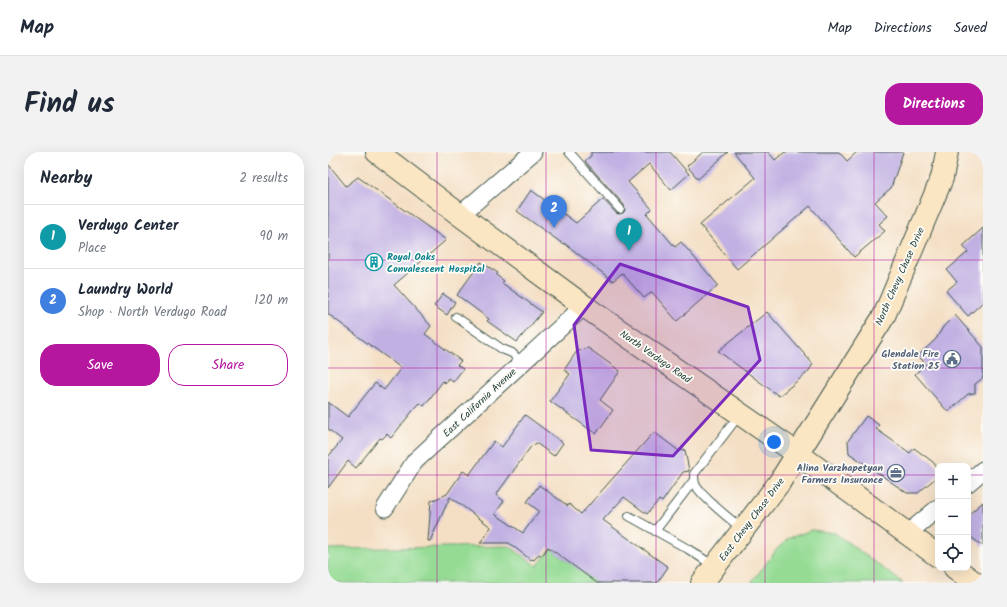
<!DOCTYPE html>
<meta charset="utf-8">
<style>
:root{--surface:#fff;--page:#f2f2f3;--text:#1f2937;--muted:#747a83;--line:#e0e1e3;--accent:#b5179e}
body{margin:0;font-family:Kalam,sans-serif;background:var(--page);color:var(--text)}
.controls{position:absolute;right:12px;bottom:12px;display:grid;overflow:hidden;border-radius:8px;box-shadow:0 4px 16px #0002}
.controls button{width:36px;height:36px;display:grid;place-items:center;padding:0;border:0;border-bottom:1px solid var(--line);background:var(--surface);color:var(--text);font:20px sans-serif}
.you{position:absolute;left:446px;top:290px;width:14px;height:14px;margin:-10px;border:3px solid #fff;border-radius:50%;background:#1a73e8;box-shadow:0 0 0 6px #1a73e833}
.badge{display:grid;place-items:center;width:26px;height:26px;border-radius:50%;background:var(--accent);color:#fff;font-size:13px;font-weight:700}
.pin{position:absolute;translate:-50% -33px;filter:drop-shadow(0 1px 2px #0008)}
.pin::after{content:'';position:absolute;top:21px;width:14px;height:12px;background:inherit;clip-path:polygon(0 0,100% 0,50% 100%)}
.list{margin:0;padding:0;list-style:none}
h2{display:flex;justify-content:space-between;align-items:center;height:52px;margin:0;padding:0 16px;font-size:17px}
h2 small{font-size:13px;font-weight:400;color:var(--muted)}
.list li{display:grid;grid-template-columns:26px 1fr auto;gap:12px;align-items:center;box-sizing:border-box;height:64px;padding:0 16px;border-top:1px solid var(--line)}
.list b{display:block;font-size:15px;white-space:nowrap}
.list p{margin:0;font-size:13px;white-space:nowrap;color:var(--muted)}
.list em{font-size:13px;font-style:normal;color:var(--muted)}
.actions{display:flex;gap:8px;padding:12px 16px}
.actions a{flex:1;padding:9px 0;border:1px solid var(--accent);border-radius:16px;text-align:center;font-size:14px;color:var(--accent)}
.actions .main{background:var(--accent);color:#fff}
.icon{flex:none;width:22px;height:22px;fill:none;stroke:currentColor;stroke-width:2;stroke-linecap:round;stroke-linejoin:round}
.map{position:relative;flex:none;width:655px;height:431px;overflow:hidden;border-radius:16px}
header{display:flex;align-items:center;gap:24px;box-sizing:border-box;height:56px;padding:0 20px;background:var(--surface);border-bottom:1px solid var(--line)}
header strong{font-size:19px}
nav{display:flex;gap:22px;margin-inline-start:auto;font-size:14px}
.intro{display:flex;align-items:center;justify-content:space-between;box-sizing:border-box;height:96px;padding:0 24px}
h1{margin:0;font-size:28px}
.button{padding:10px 18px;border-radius:16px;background:var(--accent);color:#fff;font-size:14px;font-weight:700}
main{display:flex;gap:24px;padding:0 24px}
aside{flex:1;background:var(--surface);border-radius:16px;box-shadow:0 4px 16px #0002}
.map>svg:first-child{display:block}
</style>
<header>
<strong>Map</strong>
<nav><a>Map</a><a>Directions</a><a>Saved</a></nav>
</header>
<div class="intro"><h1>Find us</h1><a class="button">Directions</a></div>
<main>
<aside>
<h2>Nearby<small>2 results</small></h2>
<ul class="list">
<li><span class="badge" style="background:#0f9aa8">1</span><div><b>Verdugo Center</b><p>Place</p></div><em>90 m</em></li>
<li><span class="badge" style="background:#3f7fe0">2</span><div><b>Laundry World</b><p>Shop · North Verdugo Road</p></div><em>120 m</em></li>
</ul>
<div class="actions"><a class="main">Save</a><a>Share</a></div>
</aside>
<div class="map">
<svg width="655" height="431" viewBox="0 0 655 431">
<rect width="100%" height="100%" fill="#fdfcf7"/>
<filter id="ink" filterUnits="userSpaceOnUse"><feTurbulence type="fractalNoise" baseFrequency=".025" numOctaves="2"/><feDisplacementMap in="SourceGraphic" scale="8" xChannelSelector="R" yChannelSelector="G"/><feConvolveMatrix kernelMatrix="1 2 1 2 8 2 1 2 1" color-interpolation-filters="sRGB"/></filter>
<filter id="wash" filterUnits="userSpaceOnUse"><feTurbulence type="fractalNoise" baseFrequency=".012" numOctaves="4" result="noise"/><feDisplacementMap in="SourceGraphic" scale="16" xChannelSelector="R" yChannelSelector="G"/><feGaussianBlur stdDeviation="0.9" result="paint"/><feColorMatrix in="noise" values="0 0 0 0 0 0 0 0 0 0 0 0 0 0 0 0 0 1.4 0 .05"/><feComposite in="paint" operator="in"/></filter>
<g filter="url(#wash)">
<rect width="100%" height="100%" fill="#f4dfc4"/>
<path fill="#95db94" stroke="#5a8c64" d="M484,378l23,3 68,50h-152l26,-34 12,-11z
M181,394l28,20 14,-17 46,34h-269v-34z"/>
<g id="blocks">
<path fill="#c1b1e3" d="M263,0h79l19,22 -18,16 -22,-26 -21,18 24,27 -5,5 28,33 6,-5 37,43 -41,36 -25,-29 -8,6 -22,-25 -9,8 -49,-38 -1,1 -46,-33 14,-21 45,33 27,-24 13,14 3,1 4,-1 2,-3 -1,-5 -39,-44 6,-5z
M375,0h25l-30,27 -11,-13z
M406,0h34l7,8 10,-8h54l8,9 10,-9h46l-12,36 -16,14 13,14 -9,8 6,7 -31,26 -44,-51 -73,63 -37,-44 55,-47z
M0,12l18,22 12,-9 88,63 -52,45 37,41 -6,8 36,27 -4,4 6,4 -10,13 -5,-4 -3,5 -2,-2 -19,25 -4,-3 -5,5 -24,30 -4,-4 -5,5 -2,-1 -24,30 -8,-7 -20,27v-31l14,-17 -14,-11v-27l20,15 27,-34 9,7 17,-22 -73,-54z
M655,76v74l-15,14 -22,-25 11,-9 -10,-12 21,-18 -5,-6z
M153,110l17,11 -2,2 8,6 -2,2 40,29 -25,30 -30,-21 2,-2 -32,-24z
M115,142l12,8 -8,13 -13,-9z
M439,160l46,52 -5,8 -29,24 -61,-45z
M627,163l28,32v31l-8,6v9l-7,1 -20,18 -33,-38 11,-10 -8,-8 18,-17 7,-12z
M260,196l32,23 -20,29 13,10 -17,24 -46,-33 20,-27 -6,-4 13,-19z
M197,263l38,28 -9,13 -18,-13 -3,3 -1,-1 -36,50 8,6 -9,13 28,19 16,-22 -12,-9 12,-17 29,21 1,-2 12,10 73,-82 25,19 6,-1 4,21 -6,1 -21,30 -3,-2 -12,14 -23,-17 -21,23 65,47 -11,16h-60l-49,-36 -6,9 -3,-2 -5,6 -2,-1 -1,1 -22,-17h-29l11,-16 -41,-30 -20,44h-2l3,-40 16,-7 16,-23 6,4 25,-34 8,6z
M538,264l13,9 -3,4 34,24 4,-5 19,14 5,7v7l-20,17h-11l-58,-40 -1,-12z
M655,350v44l-15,-11v-20z"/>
</g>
</g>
<g filter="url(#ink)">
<use href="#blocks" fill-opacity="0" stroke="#3f554a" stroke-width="1"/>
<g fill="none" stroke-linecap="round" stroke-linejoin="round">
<defs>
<path id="lane" d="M241,0l51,57
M128,165l46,32 10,4 10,10
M412,262l-46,60c0,4 0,8 2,12 10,15 32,31 46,43
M301,364l59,33 26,17
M327,379l39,-51"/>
<path id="street" d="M132,63l73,-63
M640,331l15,-13
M57,356l30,-47 169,-155
M579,382l31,-26"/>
<path id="secondary" d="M49,0l83,63 124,91 214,148 140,102
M627,416l20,15
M374,431l77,-100 105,-167 58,-138 5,-26"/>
</defs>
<use href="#lane" stroke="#3f554a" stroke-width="10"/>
<use href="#street" stroke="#3f554a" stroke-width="19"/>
<use href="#secondary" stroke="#3f554a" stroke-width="24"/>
<use href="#lane" stroke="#fff" stroke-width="8"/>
<use href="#street" stroke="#fff" stroke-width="17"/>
<use href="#secondary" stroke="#fbe6c4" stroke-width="22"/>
</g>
</g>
<path fill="#7b2cbf" fill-opacity="0.2" stroke="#7b2cbf" stroke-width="3" stroke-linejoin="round" d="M292,112l128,43 12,53 -87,96 -82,-6 -17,-125z"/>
<path fill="none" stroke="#b5179e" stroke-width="1" stroke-opacity="0.55" d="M109,0v431M218,0v431M328,0v431M437,0v431M546,0v431M0,108h655M0,216h655M0,323h610M640,323h15"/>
<defs>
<symbol id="building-ring" viewBox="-11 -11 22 22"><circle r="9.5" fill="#fdfcf7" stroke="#0f9aa8" stroke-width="1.5"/><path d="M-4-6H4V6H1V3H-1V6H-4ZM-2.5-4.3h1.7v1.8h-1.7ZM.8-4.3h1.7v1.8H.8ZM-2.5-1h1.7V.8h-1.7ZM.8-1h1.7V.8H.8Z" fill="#0f9aa8"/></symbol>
<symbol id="civic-ring" viewBox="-11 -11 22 22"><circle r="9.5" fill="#fdfcf7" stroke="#5c6f8a" stroke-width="1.5"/><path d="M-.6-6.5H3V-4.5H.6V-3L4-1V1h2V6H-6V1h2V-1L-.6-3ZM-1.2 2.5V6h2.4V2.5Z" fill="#5c6f8a"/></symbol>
<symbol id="office-ring" viewBox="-11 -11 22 22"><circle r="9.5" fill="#fdfcf7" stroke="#5c6f8a" stroke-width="1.5"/><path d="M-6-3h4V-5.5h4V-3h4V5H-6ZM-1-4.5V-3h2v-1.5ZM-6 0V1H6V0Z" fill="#5c6f8a"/></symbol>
</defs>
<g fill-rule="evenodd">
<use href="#building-ring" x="36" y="100" width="20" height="20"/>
<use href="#civic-ring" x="614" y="197" width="20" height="20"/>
<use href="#office-ring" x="558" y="311" width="20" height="20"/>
</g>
<g text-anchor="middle" stroke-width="3.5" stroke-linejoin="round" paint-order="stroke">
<g font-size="10" font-weight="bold" fill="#0d838f" stroke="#fdfcf7" text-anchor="start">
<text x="59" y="108">Royal Oaks<tspan x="59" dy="12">Convalescent Hospital</tspan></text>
</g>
<g font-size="10" fill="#1f3d34" stroke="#fdfcf7">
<text transform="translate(571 124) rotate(-66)" y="4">North Chevy Chase Drive</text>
<text transform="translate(328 204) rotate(35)" y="4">North Verdugo Road</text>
<text transform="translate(151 250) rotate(-43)" y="4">East California Avenue</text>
<text transform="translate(423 367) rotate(-53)" y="4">East Chevy Chase Drive</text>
</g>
<g font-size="10" font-weight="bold" fill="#4e5e75" stroke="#fdfcf7" text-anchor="end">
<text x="611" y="205">Glendale Fire<tspan x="611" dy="12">Station 25</tspan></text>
<text x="555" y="319">Alina Varzhapetyan<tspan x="555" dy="12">Farmers Insurance</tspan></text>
</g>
</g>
</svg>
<div class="controls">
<button>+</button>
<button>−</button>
<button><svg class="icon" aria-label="locate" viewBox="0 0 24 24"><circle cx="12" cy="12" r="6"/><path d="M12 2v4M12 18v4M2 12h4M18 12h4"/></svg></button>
</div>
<div class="you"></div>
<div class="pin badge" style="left:301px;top:99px;background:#0f9aa8">1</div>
<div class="pin badge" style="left:226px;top:76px;background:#3f7fe0">2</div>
</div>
</main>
